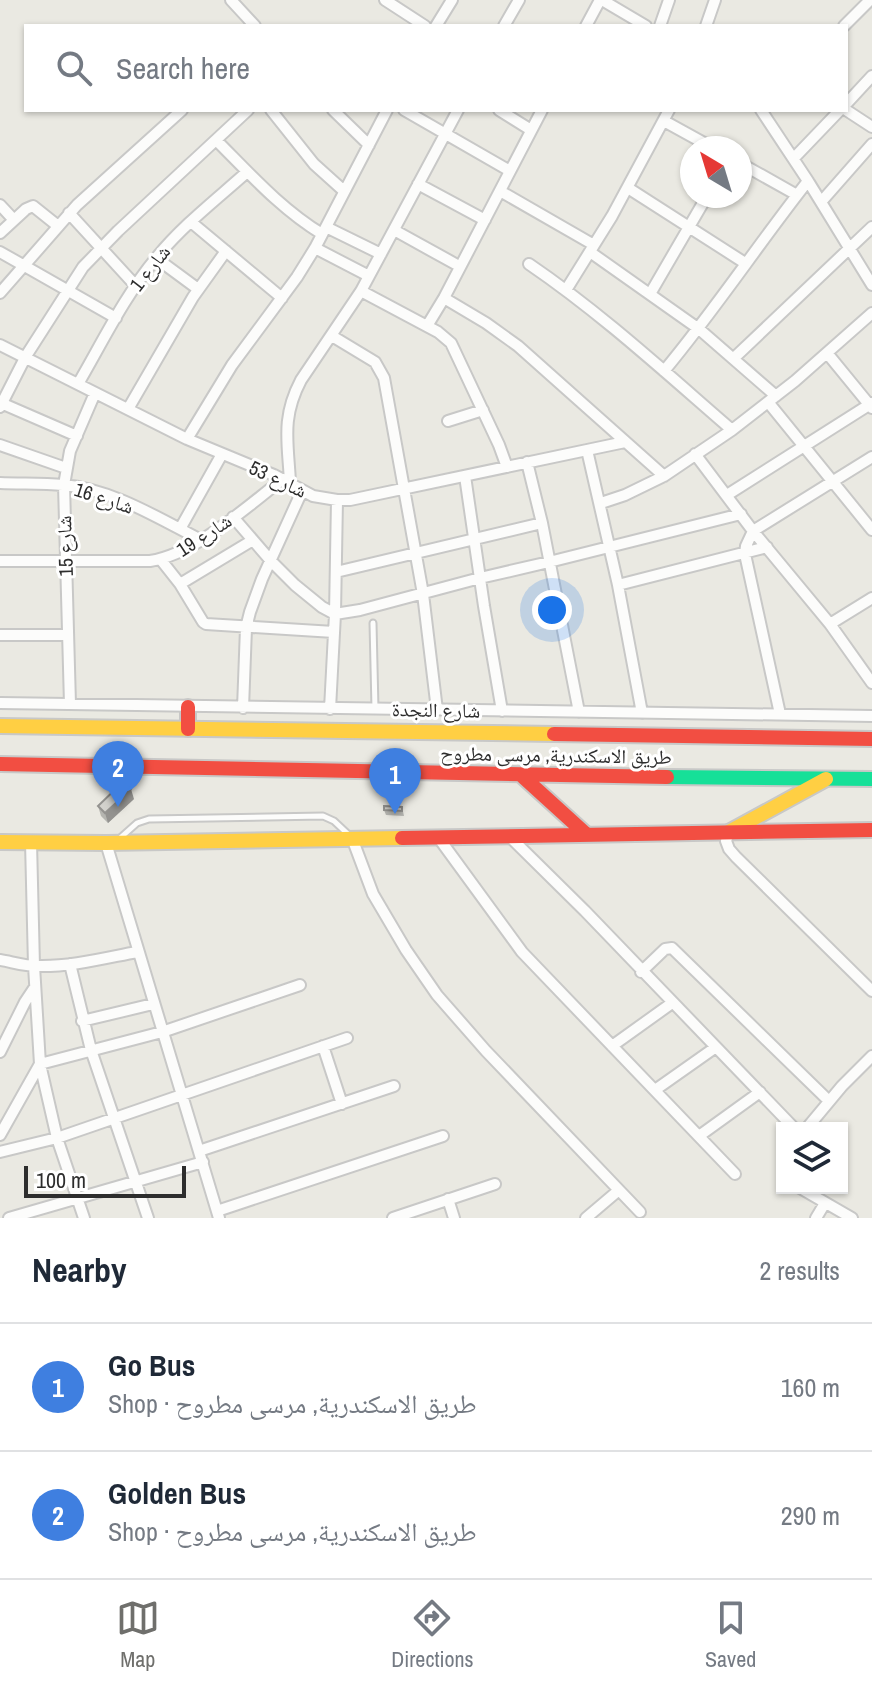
<!DOCTYPE html>
<meta charset="utf-8">
<style>
:root{--surface:#fff;--page:#f6f6f7;--text:#1f2937;--muted:#747a83;--line:#e0e1e3;--accent:#6f6f6c}
body{margin:0;font-family:"Archivo Narrow","Noto Naskh Arabic",sans-serif;background:var(--page);color:var(--text)}
.controls{position:absolute;right:24px;bottom:24px;display:grid;overflow:hidden;border-radius:0px;box-shadow:0 2px 6px #0004}
.controls button{width:72px;height:72px;display:grid;place-items:center;padding:0;border:0;border-bottom:2px solid var(--line);background:var(--surface);color:var(--text);font:40px sans-serif}
.compass{position:absolute;left:680px;top:136px;width:72px;height:72px;border-radius:50%;background:var(--surface);box-shadow:0 2px 6px #0004;rotate:322deg}
.scale{position:absolute;left:24px;bottom:20px;width:162px;box-sizing:border-box;padding-left:8px;border:4px solid #2d2d2d;border-top:0;font-size:22px;line-height:28px;white-space:nowrap;color:#2d2d2d;-webkit-text-stroke:6px #fff;paint-order:stroke}
.you{position:absolute;left:552px;top:610px;width:28px;height:28px;margin:-20px;border:6px solid #fff;border-radius:50%;background:#1a73e8;box-shadow:0 0 0 12px #1a73e833}
.badge{display:grid;place-items:center;width:52px;height:52px;border-radius:50%;background:var(--accent);color:#fff;font-size:26px;font-weight:700}
.pin{position:absolute;translate:-50% -66px;filter:drop-shadow(0 2px 4px #0008)}
.pin::after{content:'';position:absolute;top:42px;width:28px;height:24px;background:inherit;clip-path:polygon(0 0,100% 0,50% 100%)}
.list{margin:0;padding:0;list-style:none}
h2{display:flex;justify-content:space-between;align-items:center;height:104px;margin:0;padding:0 32px;font-size:34px}
h2 small{font-size:26px;font-weight:400;color:var(--muted)}
.list li{display:grid;grid-template-columns:52px 1fr auto;gap:24px;align-items:center;box-sizing:border-box;height:128px;padding:0 32px;border-top:2px solid var(--line)}
.list b{display:block;font-size:30px;white-space:nowrap}
.list p{margin:0;font-size:26px;white-space:nowrap;color:var(--muted)}
.list em{font-size:26px;font-style:normal;color:var(--muted)}
.icon{flex:none;width:44px;height:44px;fill:none;stroke:currentColor;stroke-width:2;stroke-linecap:round;stroke-linejoin:round}
.map{position:relative;flex:none;width:872px;height:1218px;overflow:hidden}
.search{position:absolute;background:var(--surface);box-shadow:0 2px 6px #0004;left:24px;right:24px;top:24px;height:88px;display:flex;align-items:center;gap:20px;box-sizing:border-box;padding:0 28px;border-radius:0px;color:var(--muted);font-size:30px}
.sheet{height:360px;background:var(--surface)}
nav{display:flex;justify-content:space-around;align-items:center;box-sizing:border-box;height:112px;border-top:2px solid var(--line);background:var(--surface);font-size:22px;color:var(--muted)}
nav a{display:grid;justify-items:center;gap:4px}
nav .on{color:var(--accent)}
.map>svg:first-child{display:block}
</style>
<div class="map">
<svg width="872" height="1218" viewBox="0 0 872 1218">
<rect width="100%" height="100%" fill="#eae9e2"/>
<g fill="none" stroke-linecap="round" stroke-linejoin="round">
<defs>
<path id="lane" d="M373,623l2,86
M119,839l18,-16 12,-4 174,-3 11,5 16,15"/>
<path id="street" d="M231,0l24,26
M385,0l40,26
M602,0l44,26
M436,26l16,-26
M504,26l15,-26
M586,26l14,-26
M660,26l9,-26
M706,26l9,-26
M844,26l26,-26
M846,104l26,-28
M271,110l43,54 30,27
M333,110l36,35
M404,110l106,61
M499,110l32,20
M761,110l47,71 64,104
M846,110l26,17
M664,121l49,27
M216,140c34,34 65,69 106,94
M794,158l46,-48
M740,163l57,32
M418,184l67,36
M628,188l117,75
M500,191l94,54
M821,202l51,-58
M0,205l14,15
M69,213l66,72
M191,222l91,76
M326,227l55,27
M394,230l65,36
M0,233l26,-24 7,-3 25,20
M315,248l54,28
M0,252l116,66
M590,252l109,77 77,67
M156,258l42,31
M529,264c72,49 137,109 203,166
M566,290l46,-74 57,-106
M361,291l77,41 13,11 48,102 8,22
M0,293l77,-88 105,-95
M650,294l57,-98
M444,298l42,25 32,23 146,130
M427,326l17,-28 98,-188
M332,336l43,26 9,16 39,216 14,116
M0,345l187,94 87,36 39,21 24,4h13l275,-58
M827,353l45,55
M734,358l138,-131
M664,371c51,-61 95,-128 144,-190
M78,384c25,-43 47,-89 79,-127 26,-32 60,-58 90,-85
M768,402l104,128
M1,403l76,33
M0,407l26,-51 57,-89 35,-36 130,-121
M128,409l65,-112 33,-46
M448,421l35,-11
M187,439l45,-74 65,-88 18,-29 72,-138
M0,445l66,23
M587,450l31,135 24,128
M695,454l58,77 77,93 42,59
M527,462l15,61 37,189
M465,476l19,130 18,105
M290,482c-2,-40 -9,-64 11,-102l60,-89 97,-181
M0,483c21,1 42,0 63,2 49,4 95,33 138,55
M727,495l145,-92
M601,503l24,-8 39,-19 68,-46 63,-49 77,-68
M233,517l38,44 24,24 27,22 13,7 25,-4 120,-32 69,-16 192,-48
M180,529l42,-75
M161,560l19,24 23,38 3,2 128,8
M0,561h150c46,-7 96,-54 133,-82
M336,572l206,-49
M180,584l73,-44
M618,585l149,-38
M830,624l42,-26
M0,635h68
M0,703l872,13
M70,704l-6,-219 6,-34 25,-58
M243,708l3,-80 4,-16 12,-33 40,-88
M330,709l5,-95 2,-114
M780,714l-35,-160 1,-8 7,-15 119,-74
M729,832l-3,9 3,8 7,8 136,134
M509,836l76,75 209,217
M438,837l84,115 213,222
M352,838l21,56 33,56 31,45 49,56 154,161
M31,842l3,124 6,98 17,74 27,80
M106,843l113,375
M0,960c12,2 25,6 37,6 34,1 68,-8 100,-14
M70,964l21,86 57,168
M641,972l24,-23 7,-1 157,153
M82,1021l71,-17
M323,1046l19,58
M612,1046l60,-43
M0,1052l25,-50 10,-15
M655,1090l61,-43
M807,1128l35,-42 30,-30
M0,1135l40,-71 122,-32 138,-47
M699,1136l61,-44
M199,1151l195,-65
M0,1152l57,-14 290,-100
M800,1188l52,30
M448,1199l6,19
M217,1211l226,-75
M9,1218l194,-56
M393,1218l102,-34
M586,1218l33,-28
M816,1218l9,-15"/>
<path id="fast" d="M667,777l205,2"/>
<path id="slow" d="M0,726l554,8
M729,832l97,-53
M0,842l106,1 296,-5"/>
<path id="jam" d="M188,707v22
M554,734l318,5
M0,764l667,13
M521,775l66,60
M402,838l470,-8"/>
</defs>
<use href="#lane" stroke="#c8c8c7" stroke-width="9"/>
<use href="#street" stroke="#c8c8c7" stroke-width="14"/>
<use href="#fast" stroke="#c8c8c7" stroke-width="18"/>
<use href="#slow" stroke="#c8c8c7" stroke-width="18"/>
<use href="#jam" stroke="#c8c8c7" stroke-width="18"/>
<use href="#lane" stroke="#fcfcfb" stroke-width="5"/>
<use href="#street" stroke="#fcfcfb" stroke-width="10"/>
<use href="#fast" stroke="#16e098" stroke-width="14"/>
<use href="#slow" stroke="#ffcf43" stroke-width="14"/>
<use href="#jam" stroke="#f24e42" stroke-width="14"/>
</g>
<path fill="#b5b5b0" d="M134,799l-26,24 -7,-7 -3,-10z
M402,807l2,9 -18,-1 -2,-5z"/>
<path fill="#949390" d="M131,789l3,10 -26,24 -3,-10z"/>
<path fill="#d3d2cd" stroke="#949390" stroke-width="2" d="M124,781l7,8 -26,24 -7,-7z
M384,806l18,1v4l-18,-1z"/>
<g text-anchor="middle" stroke-width="6" stroke-linejoin="round" paint-order="stroke">
<g font-size="20" fill="#2d2d2d" stroke="#fff">
<text transform="translate(150 268) rotate(-52)" y="7">شارع 1</text>
<text transform="translate(278 479) rotate(25)" y="7">شارع 53</text>
<text transform="translate(104 498) rotate(18)" y="7">شارع 16</text>
<text transform="translate(204 535) rotate(-33)" y="7">شارع 19</text>
<text transform="translate(65 546) rotate(-92)" y="7">شارع 15</text>
<text transform="translate(436 710) rotate(1)" y="7">شارع النجدة</text>
<text transform="translate(556 755) rotate(1)" y="7">طريق الاسكندرية, مرسى مطروح</text>
</g>
</g>
</svg>
<div class="controls">
<button><svg class="icon" aria-label="layers" viewBox="0 0 24 24"><path d="M12 4l9 5-9 5-9-5zM3 14l9 5 9-5"/></svg></button>
</div>
<svg class="compass" viewBox="-18 -18 36 36"><path d="M0-13l5 13h-10z" fill="#e53935"/><path d="M0 13l5-13h-10z" fill="#747a83"/></svg>
<div class="scale">100 m</div>
<div class="you"></div>
<div class="pin badge" style="left:395px;top:814px;background:#3f7fe0">1</div>
<div class="pin badge" style="left:118px;top:807px;background:#3f7fe0">2</div>
<div class="search"><svg class="icon" aria-label="search" viewBox="0 0 24 24"><circle cx="10" cy="10" r="6"/><path d="M15 15l6 6"/></svg>Search here</div>
</div>
<section class="sheet">
<h2>Nearby<small>2 results</small></h2>
<ul class="list">
<li><span class="badge" style="background:#3f7fe0">1</span><div><b>Go Bus</b><p>Shop · طريق الاسكندرية, مرسى مطروح</p></div><em>160 m</em></li>
<li><span class="badge" style="background:#3f7fe0">2</span><div><b>Golden Bus</b><p>Shop · طريق الاسكندرية, مرسى مطروح</p></div><em>290 m</em></li>
</ul>
</section>
<nav>
<a class="on"><svg class="icon" aria-label="map" viewBox="0 0 24 24"><path d="M3 6l6-2 6 2 6-2v14l-6 2-6-2-6 2zM9 4v14M15 6v14"/></svg>Map</a>
<a><svg class="icon" aria-label="directions" viewBox="0 0 24 24"><path d="M12 3l9 9-9 9-9-9zM9 14v-3h6M13 9l2 2-2 2"/></svg>Directions</a>
<a><svg class="icon" aria-label="saved" viewBox="0 0 24 24"><path d="M7 4h10v16l-5-4-5 4z"/></svg>Saved</a>
</nav>
